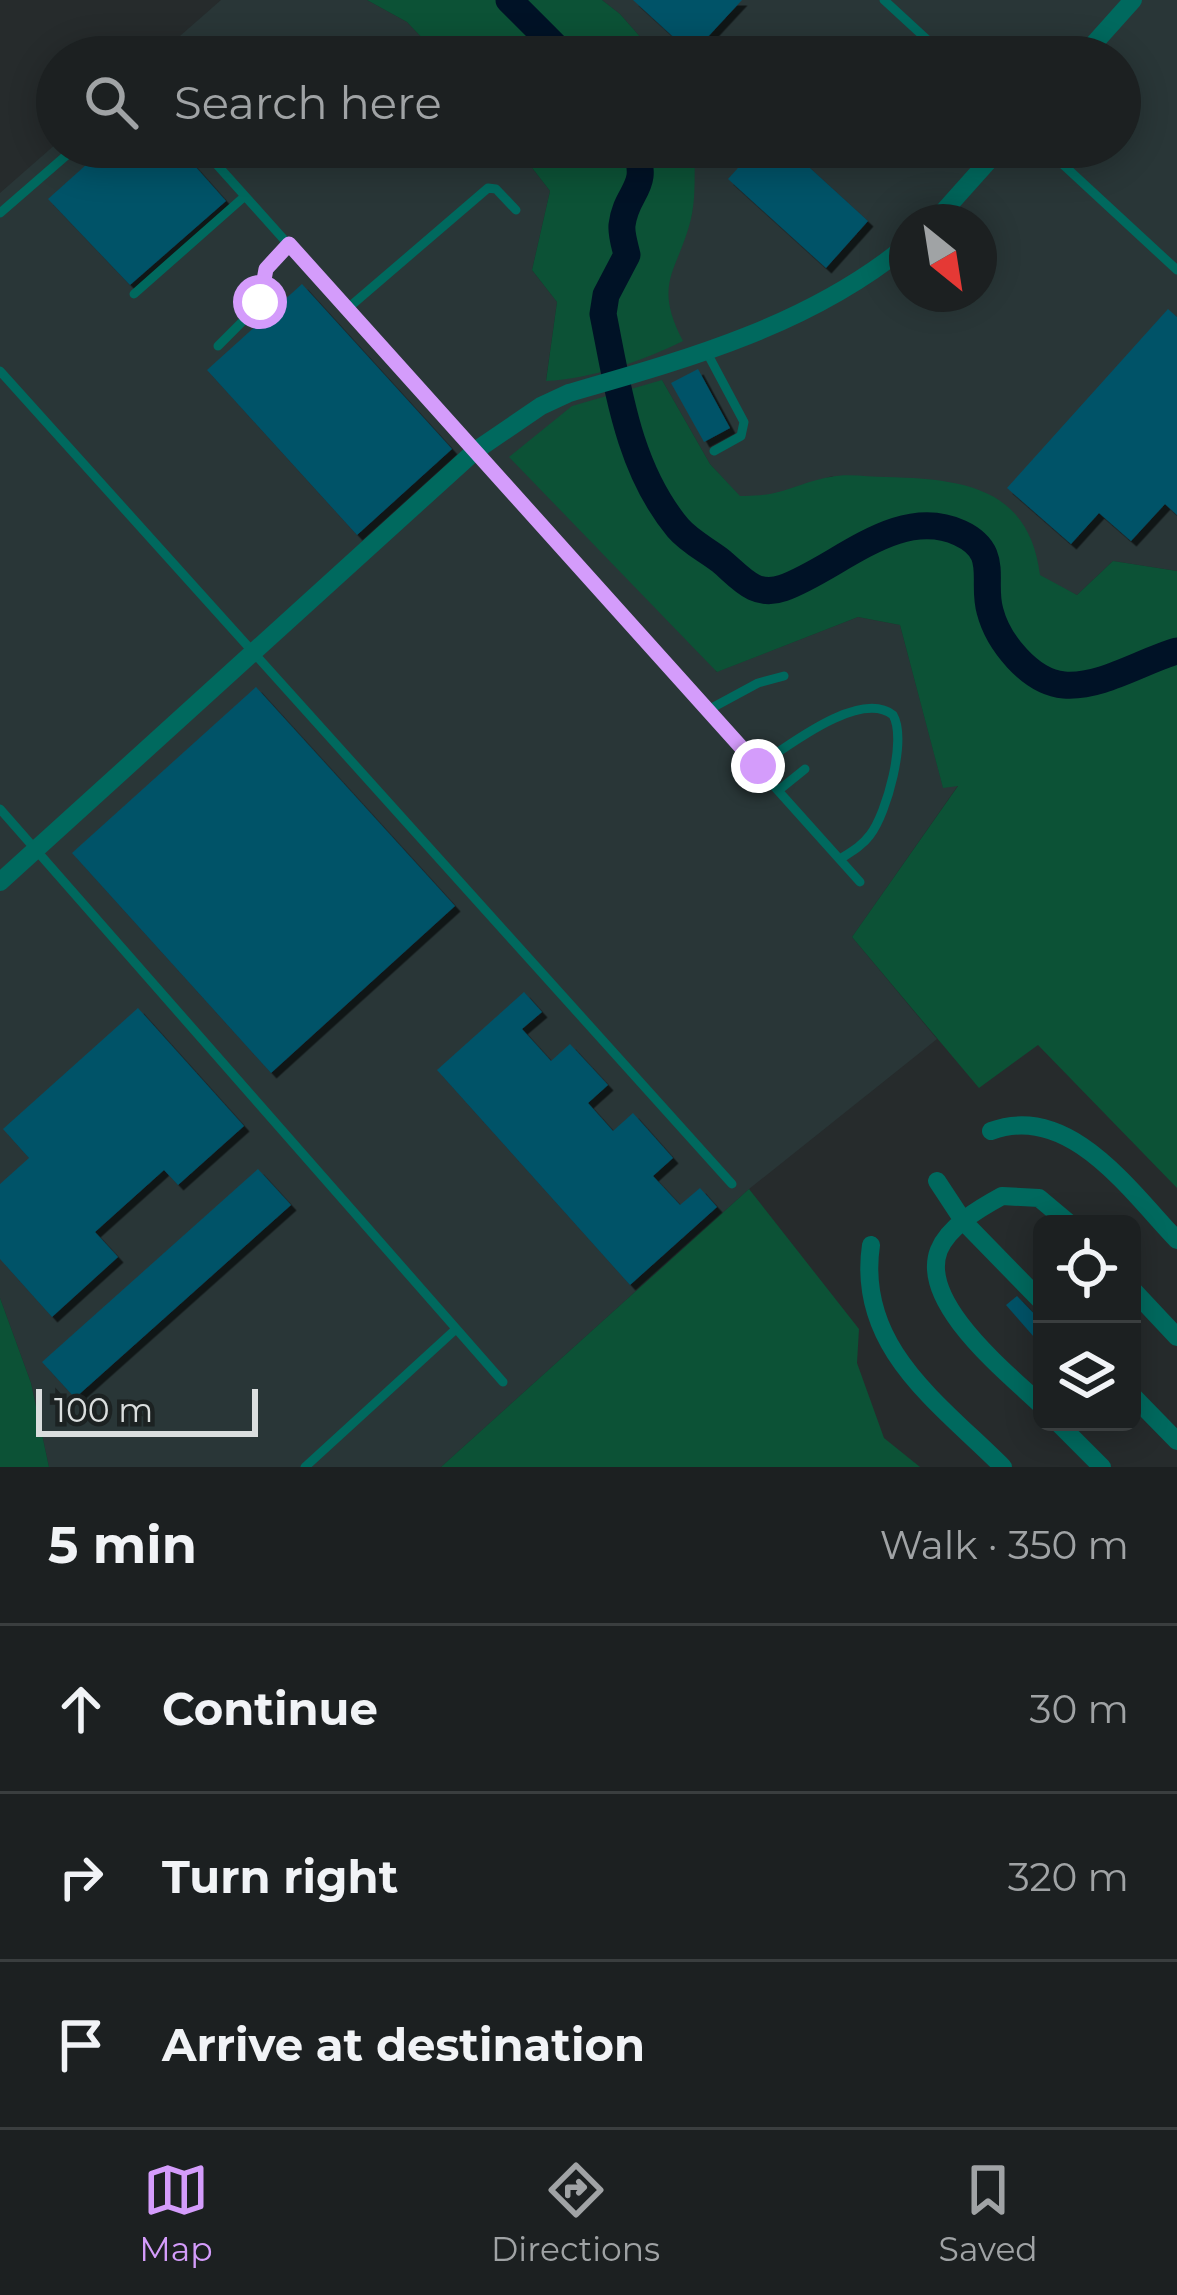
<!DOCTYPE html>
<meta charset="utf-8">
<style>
:root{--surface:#1c2021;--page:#25282a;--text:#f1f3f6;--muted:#a0a3a5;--line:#3a3e3f;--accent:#d49cfb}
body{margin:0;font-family:Montserrat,sans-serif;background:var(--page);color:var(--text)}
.controls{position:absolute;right:36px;bottom:36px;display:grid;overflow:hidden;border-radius:18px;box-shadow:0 6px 30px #0003}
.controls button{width:108px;height:108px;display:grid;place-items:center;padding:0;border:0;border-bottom:3px solid var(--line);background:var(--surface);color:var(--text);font:60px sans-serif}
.compass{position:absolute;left:889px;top:204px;width:108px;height:108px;border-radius:50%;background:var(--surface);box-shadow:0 6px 30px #0003;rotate:150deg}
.scale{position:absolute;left:36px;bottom:30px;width:222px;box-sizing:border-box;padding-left:12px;border:6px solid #dadede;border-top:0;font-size:33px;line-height:42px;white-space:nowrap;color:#dadede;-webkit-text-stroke:9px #1c2222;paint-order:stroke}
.stop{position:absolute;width:36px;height:36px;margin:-27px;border:9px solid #d49cfb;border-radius:50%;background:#fff}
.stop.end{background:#d49cfb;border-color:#fff;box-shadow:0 3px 12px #0008}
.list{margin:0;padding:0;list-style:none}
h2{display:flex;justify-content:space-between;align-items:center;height:156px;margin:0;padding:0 48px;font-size:51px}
h2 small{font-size:39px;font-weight:400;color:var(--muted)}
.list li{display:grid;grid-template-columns:78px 1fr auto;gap:36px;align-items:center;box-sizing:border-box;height:168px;padding:0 48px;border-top:3px solid var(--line)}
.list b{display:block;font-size:45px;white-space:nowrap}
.list em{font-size:39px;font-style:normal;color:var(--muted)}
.icon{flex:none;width:66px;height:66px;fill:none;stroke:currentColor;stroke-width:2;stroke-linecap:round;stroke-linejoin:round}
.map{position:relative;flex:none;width:1177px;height:1467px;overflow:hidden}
.search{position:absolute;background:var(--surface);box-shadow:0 6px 30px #0003;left:36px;right:36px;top:36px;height:132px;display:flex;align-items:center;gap:30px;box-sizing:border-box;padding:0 42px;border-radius:66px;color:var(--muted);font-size:45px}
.sheet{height:660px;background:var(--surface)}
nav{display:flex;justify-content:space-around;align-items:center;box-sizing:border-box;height:168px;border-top:3px solid var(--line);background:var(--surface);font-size:33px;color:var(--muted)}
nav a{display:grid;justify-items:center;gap:6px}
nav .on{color:var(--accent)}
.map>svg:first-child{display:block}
</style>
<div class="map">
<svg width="1177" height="1467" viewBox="0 0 1177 1467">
<defs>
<filter id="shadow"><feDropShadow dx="5.5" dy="5.5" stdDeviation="0" flood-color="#0009"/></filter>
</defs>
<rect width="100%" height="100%" fill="#262b2c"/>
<path fill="#293637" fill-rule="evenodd" d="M221,0h146l40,22 33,35h-284z
M602,0h575v571l-64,-10 -36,34 -245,-119 -59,20h-34l-29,-32 -48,-84 54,292 142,-55 42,8 43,162 16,-3 -107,153 85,102 -188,150 -308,278h-392l-18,-84 -31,-85v-1105l57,-50v4h459l34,44 -18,79 25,32 -11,78 121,-69 1,-31 24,-66 3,-67h425v-90h-462l-38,-43zM907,222h72v72h-72z"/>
<path fill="#0c5236" d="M367,0h235l18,14 38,43h-218l-33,-35z
M516,147h179c-1,22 1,46 -3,67 -12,57 -41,66 -9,127 -41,20 -92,38 -137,40l11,-79 -25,-32 18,-79z
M662,380l48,84 30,32c43,1 53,-12 90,-19 17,-4 39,0 56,0 75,2 143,9 154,98l37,20 36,-34 64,10v617l-139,-143 -59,43 -127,-151 106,-151 -15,2 -43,-163 -42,-8 -141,55 -208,-215 63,-51z
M749,1189l110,140 -2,34 27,75 36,29h-479z
M0,1298l31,85 18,84h-49z"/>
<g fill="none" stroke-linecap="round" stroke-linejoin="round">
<path stroke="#001226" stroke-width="27" d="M509,0l57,57
M634,147c18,41 -8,43 -12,78 -1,9 3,21 5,30l-21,40 -3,19c15,74 25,154 75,214 12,14 29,22 43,33 20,17 34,37 62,27 54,-19 115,-84 177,-55 41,19 21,47 30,78 8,31 40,71 74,74 37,3 78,-24 113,-34"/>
</g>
<path fill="#025268" filter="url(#shadow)" d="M633,0h109l-50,54z
M106,147h72l48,54 -96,84 -82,-86z
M757,147h30l81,74 -42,47 -98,-89z
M302,284l150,165 -95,86 -150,-165z
M1168,309l9,8v198l-12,-11 -34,37 -32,-28 -28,31 -64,-56z
M698,369l32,59 -26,14 -33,-59z
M256,687l199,219 -184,167 -199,-220z
M524,992l18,20 -20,17 29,32 19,-17 38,41 -20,18 25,28 20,-18 40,45 -20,18 27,29 20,-17 17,19 -87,78 -193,-215z
M138,1008l106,118 -66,59 -14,-15 -69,62 23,25 -66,60 -52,-58v-75l29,-26 -26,-29z
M258,1169l33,36 -216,193 -33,-36z
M1017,1296l25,26v7l-8,8 -28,-32z"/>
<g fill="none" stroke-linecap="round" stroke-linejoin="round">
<path stroke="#00695e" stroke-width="9" d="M884,0l62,57
M201,147l659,735
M1044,147l133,123
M0,213l76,-66
M134,294l111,-98
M347,309l141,-121 8,1 20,21
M218,346l40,-40 8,-37 23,-24
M705,349l39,73 -3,14 -27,15
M0,371l732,813
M708,710l50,-27 26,-7
M758,766c30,-20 102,-77 135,-51 14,24 -6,98 -23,120 -8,11 -19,17 -30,24
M779,790l26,-21
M0,809l503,573
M305,1467l151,-138"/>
<path stroke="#00695e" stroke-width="18" d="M1082,57l51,-57
M934,222l67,-75
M0,882l475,-431 66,-45 28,-13c119,-34 241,-68 338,-148
M991,1131c78,-29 139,60 186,109
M937,1181l27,41 78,80
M871,1245c-15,102 67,157 132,222
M1132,1289l45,48
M1132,1395l45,46
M1042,1406c-33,-32 -124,-103 -103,-156 10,-24 41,-42 63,-54l37,2 31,26
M1057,1422l45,45"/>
</g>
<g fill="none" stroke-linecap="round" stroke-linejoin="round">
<path stroke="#d49cfb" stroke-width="15" d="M260,302l6,-33 23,-25 469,522"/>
</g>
</svg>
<div class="controls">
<button><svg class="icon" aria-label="locate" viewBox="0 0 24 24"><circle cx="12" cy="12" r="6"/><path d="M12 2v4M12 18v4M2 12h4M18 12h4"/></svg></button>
<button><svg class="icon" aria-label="layers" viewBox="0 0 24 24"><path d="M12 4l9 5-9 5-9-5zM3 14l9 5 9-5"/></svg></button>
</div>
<svg class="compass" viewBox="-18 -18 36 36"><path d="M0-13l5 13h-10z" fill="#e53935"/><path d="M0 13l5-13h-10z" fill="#a0a3a5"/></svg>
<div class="scale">100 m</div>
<div class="stop" style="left:260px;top:302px"></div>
<div class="stop end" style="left:758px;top:766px"></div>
<div class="search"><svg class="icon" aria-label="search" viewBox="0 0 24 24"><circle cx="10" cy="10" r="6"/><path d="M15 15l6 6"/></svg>Search here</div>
</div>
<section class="sheet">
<h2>5 min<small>Walk · 350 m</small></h2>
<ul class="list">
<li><svg class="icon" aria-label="ahead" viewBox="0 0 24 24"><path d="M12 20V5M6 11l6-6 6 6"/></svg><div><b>Continue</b></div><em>30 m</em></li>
<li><svg class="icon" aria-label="right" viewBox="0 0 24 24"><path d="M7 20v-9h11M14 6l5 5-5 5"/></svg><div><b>Turn right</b></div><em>320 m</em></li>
<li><svg class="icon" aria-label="arrive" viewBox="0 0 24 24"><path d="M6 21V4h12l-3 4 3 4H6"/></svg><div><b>Arrive at destination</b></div></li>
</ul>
</section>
<nav>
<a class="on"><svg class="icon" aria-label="map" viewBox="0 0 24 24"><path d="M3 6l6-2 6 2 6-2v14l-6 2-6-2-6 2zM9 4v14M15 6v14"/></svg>Map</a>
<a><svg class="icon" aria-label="directions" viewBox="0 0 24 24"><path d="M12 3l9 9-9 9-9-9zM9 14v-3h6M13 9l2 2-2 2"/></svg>Directions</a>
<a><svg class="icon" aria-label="saved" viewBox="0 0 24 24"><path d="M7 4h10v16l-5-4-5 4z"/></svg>Saved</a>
</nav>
